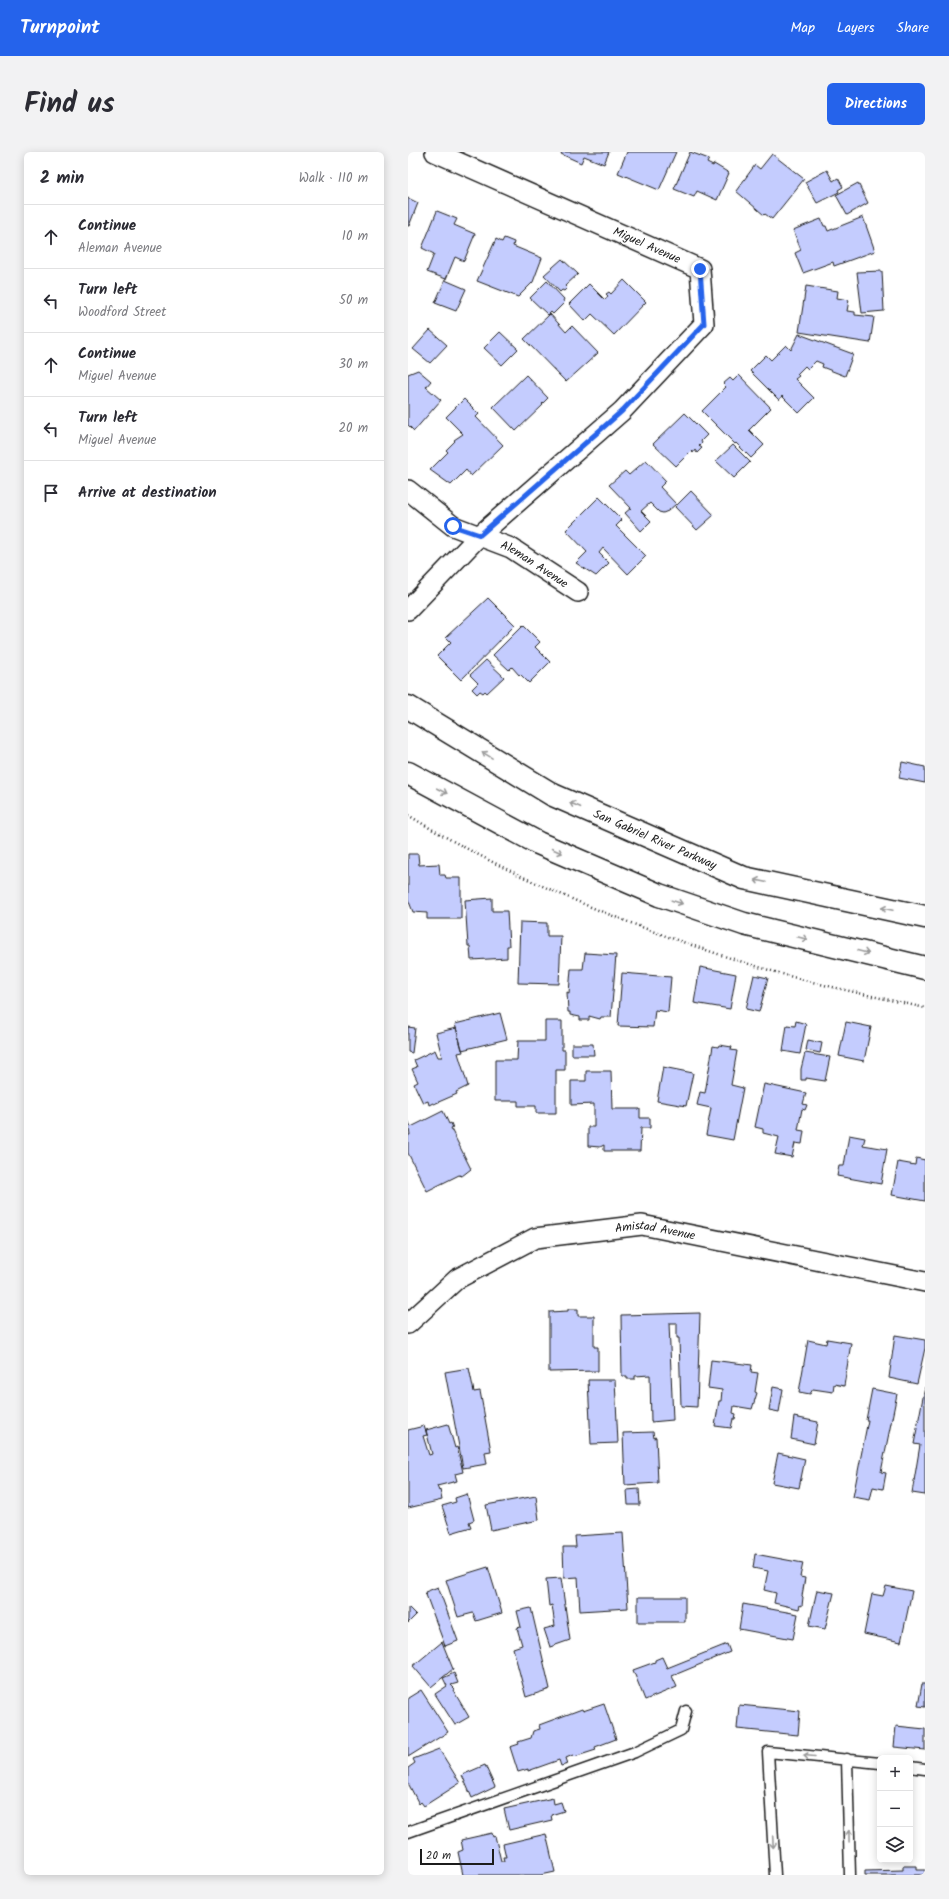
<!DOCTYPE html>
<meta charset="utf-8">
<style>
:root{--surface:#fff;--page:#f2f2f3;--text:#2b2b33;--muted:#7c7c81;--line:#e1e1e2;--accent:#2563eb}
body{margin:0;font-family:Kalam,sans-serif;background:var(--page);color:var(--text)}
.controls{position:absolute;right:12px;bottom:12px;display:grid;overflow:hidden;border-radius:6px;box-shadow:0 2px 10px #0003}
.controls button{width:36px;height:36px;display:grid;place-items:center;padding:0;border:0;border-bottom:1px solid var(--line);background:var(--surface);color:var(--text);font:20px sans-serif}
.scale{position:absolute;left:12px;bottom:10px;width:74px;box-sizing:border-box;padding-left:4px;border:2px solid #1c1c1c;border-top:0;font-size:11px;line-height:14px;white-space:nowrap;color:#1c1c1c;-webkit-text-stroke:3px #fff;paint-order:stroke}
.stop{position:absolute;width:12px;height:12px;margin:-9px;border:3px solid #2563eb;border-radius:50%;background:#fff}
.stop.end{background:#2563eb;border-color:#fff;box-shadow:0 1px 4px #0008}
.list{margin:0;padding:0;list-style:none}
h2{display:flex;justify-content:space-between;align-items:center;height:52px;margin:0;padding:0 16px;font-size:17px}
h2 small{font-size:13px;font-weight:400;color:var(--muted)}
.list li{display:grid;grid-template-columns:26px 1fr auto;gap:12px;align-items:center;box-sizing:border-box;height:64px;padding:0 16px;border-top:1px solid var(--line)}
.list b{display:block;font-size:15px;white-space:nowrap}
.list p{margin:0;font-size:13px;white-space:nowrap;color:var(--muted)}
.list em{font-size:13px;font-style:normal;color:var(--muted)}
.icon{flex:none;width:22px;height:22px;fill:none;stroke:currentColor;stroke-width:2;stroke-linecap:round;stroke-linejoin:round}
.map{position:relative;flex:none;width:517px;height:1723px;overflow:hidden;border-radius:6px}
header{display:flex;align-items:center;gap:24px;box-sizing:border-box;height:56px;padding:0 20px;background:var(--accent);color:#fff}
header strong{font-size:19px}
nav{display:flex;gap:22px;margin-inline-start:auto;font-size:14px}
.intro{display:flex;align-items:center;justify-content:space-between;box-sizing:border-box;height:96px;padding:0 24px}
h1{margin:0;font-size:28px}
.button{padding:10px 18px;border-radius:6px;background:var(--accent);color:#fff;font-size:14px;font-weight:700}
main{display:flex;gap:24px;padding:0 24px}
aside{flex:1;background:var(--surface);border-radius:6px;box-shadow:0 2px 10px #0003}
.map>svg:first-child{display:block}
</style>
<header>
<strong>Turnpoint</strong>
<nav><a>Map</a><a>Layers</a><a>Share</a></nav>
</header>
<div class="intro"><h1>Find us</h1><a class="button">Directions</a></div>
<main>
<aside>
<h2>2 min<small>Walk · 110 m</small></h2>
<ul class="list">
<li><svg class="icon" aria-label="ahead" viewBox="0 0 24 24"><path d="M12 20V5M6 11l6-6 6 6"/></svg><div><b>Continue</b><p>Aleman Avenue</p></div><em>10 m</em></li>
<li><svg class="icon" aria-label="left" viewBox="0 0 24 24"><path d="M17 20v-9H6M10 6l-5 5 5 5"/></svg><div><b>Turn left</b><p>Woodford Street</p></div><em>50 m</em></li>
<li><svg class="icon" aria-label="ahead" viewBox="0 0 24 24"><path d="M12 20V5M6 11l6-6 6 6"/></svg><div><b>Continue</b><p>Miguel Avenue</p></div><em>30 m</em></li>
<li><svg class="icon" aria-label="left" viewBox="0 0 24 24"><path d="M17 20v-9H6M10 6l-5 5 5 5"/></svg><div><b>Turn left</b><p>Miguel Avenue</p></div><em>20 m</em></li>
<li><svg class="icon" aria-label="arrive" viewBox="0 0 24 24"><path d="M6 21V4h12l-3 4 3 4H6"/></svg><div><b>Arrive at destination</b></div></li>
</ul>
</aside>
<div class="map">
<svg width="517" height="1723" viewBox="0 0 517 1723">
<rect width="100%" height="100%" fill="#fff"/>
<filter id="ink" filterUnits="userSpaceOnUse"><feTurbulence type="fractalNoise" baseFrequency=".025" numOctaves="2"/><feDisplacementMap in="SourceGraphic" scale="8" xChannelSelector="R" yChannelSelector="G"/><feConvolveMatrix kernelMatrix="1 2 1 2 8 2 1 2 1" color-interpolation-filters="sRGB"/></filter>
<g filter="url(#ink)">
<path fill="#c4ccfe" stroke="#1c1c1c" d="M154,0h47l-5,12 -20,-8 -3,7 -20,-9z
M219,0h49l-17,38 -41,-17z
M282,0l19,7 -2,4 6,3 1,-2 15,9 -12,27 -20,-9 -3,6 -20,-8z
M364,2l32,25 -32,40 -7,-5 -1,1 -28,-24 19,-26 5,4z
M419,18l6,11 5,-3 5,9 -5,3 1,2 -22,11 -12,-21z
M450,31l10,20 -21,12 -11,-20z
M0,46l10,5 -9,23h-1z
M29,59l20,8 -3,6 21,9 -11,27 -9,-4 -9,22 -19,-7 7,-18 -12,-6z
M455,65l12,34 -41,15 -1,-4 -30,11 -8,-20 6,-3 -8,-20 28,-11 3,7h2l2,5z
M96,86l10,4 -1,4 29,12 -9,24 -15,15 -41,-16 19,-42 6,3z
M154,107l16,15 -13,12 2,2 -3,3 -2,-1 -2,2 -16,-17z
M474,119l2,40 -22,2 -5,-41z
M37,128l21,9 -10,22 -21,-8z
M216,128l22,22 -32,33 -22,-21 -7,7 -16,-17 20,-20 16,16 3,-4 -2,-2 3,-2 2,2z
M139,129l17,18 -1,2 2,1 -12,12 -2,-2 -3,3 -18,-17z
M398,134l32,5 -1,7 12,2 -2,11 8,1v3l19,2 -4,26 -71,-11z
M142,162l16,18 6,-6 26,27 -32,29 -42,-43z
M22,178l17,15 -17,18 -17,-14z
M92,180l18,17 -16,16 -18,-17z
M391,182l54,20 -8,22 -23,-9 1,-3 -7,-3 -8,8 -3,-3 -8,8 2,2 -4,3 19,19 -15,15 -17,-17 -3,4 -29,-29 16,-16 5,5 15,-15 5,5z
M10,218l13,11 -5,6 15,13 -27,31 -6,-6v-51z
M118,223l22,23 -6,6 1,1 -27,26 -23,-24z
M331,223l32,33 -22,22 15,15 -13,13 -15,-15 -1,1 -33,-33 24,-24 -3,-3 7,-6 3,3z
M56,247l15,15 -3,3 27,28 -32,31 -5,-6 -15,15 -21,-15 18,-18 -2,-2 9,-9 -1,-1 9,-6 -17,-17z
M277,261l22,22 -6,6 1,2 -3,3 3,2 -5,5 -2,-3 -2,3 -2,-2 -15,15 -23,-22z
M325,293l17,17 -16,16 -18,-17z
M238,308l20,21 -6,6 16,17 -8,7 -5,2 -4,-1 -9,-9 -9,8 10,10 -10,10 -16,-18 6,-5 -22,-23 16,-14 4,4z
M283,339l23,24 -17,15 -22,-23z
M191,345l23,23 -6,6 30,30 -18,18 -25,-26 -4,5 10,10 -13,13 -20,-13 11,-11 -21,-22z
M80,446l27,27 -54,55 -24,-24 14,-14 -5,-5z
M115,473l17,17 -5,5 15,15 -21,21 -9,-9 -1,1 -7,-8 -3,3 -16,-15z
M78,508l18,17 -17,16 -2,-2 -2,2 -3,-2 -3,3 -5,-5 6,-6 -8,-8z
M494,610l23,5v16l-26,-5z
M0,702h10l1,11 20,-1 1,11h5l1,3h15v41h-34v-6l-14,-1 -5,-13z
M84,746v13h15l2,35h-2v12l-36,2 -1,-14h-2l-3,-46z
M112,770l27,1v13h14l-2,48 -41,-1z
M177,801l31,2 -5,62h-10l-1,2 -11,-3v4h-9v-3l-10,-2v-3h-2l-1,-20 2,1 2,-24h12z
M292,815l36,7 -6,35 -36,-6z
M214,821l49,4 -3,35 -13,-2 -2,17 -35,-1z
M346,823l14,3 -9,34 -13,-3z
M92,861l7,26 -45,11 -7,-26z
M137,869h17v29h3v20h-9v43h-20v-7h-18v-5h-23v-41h22l1,-19h27z
M388,869l10,3 -6,30 -17,-3 4,-26 8,1z
M438,870l25,5 -7,34 -25,-5z
M0,875l7,1 -3,25 -4,-1z
M48,876l7,24 -5,1 10,33 -12,6 1,2 -23,10 -1,-1 -4,2 -1,-4 -5,2 -9,-19 4,-2 -6,-13 5,-2 -3,-7 21,-10 3,7h4l-6,-24z
M400,888l14,3 -2,10 -14,-3z
M164,892h21l1,11h-22z
M311,893l13,2 -1,3 6,1 -6,34 12,3 -10,52 -27,-5 5,-27 -14,-3 3,-13 5,1 8,-47 5,1z
M397,901l25,4 -5,24 -19,-3v2h-5v-11z
M255,915l30,6 -7,33 -29,-5z
M178,919h25l1,38h28v9h10v10h-9l-1,23h-36v-6l-4,2 -12,-1v-19h6v-23l-23,1v-24h15z
M356,932l42,9 -3,11 4,1 -2,5 -3,-1 -4,21 6,1 -2,13 -7,-1 -3,14 -17,-3 4,-17 -16,-4v-4l-8,-2z
M35,959l6,13 2,-1 2,5 -2,1 20,40 -9,7 -3,-1 -32,16 -19,-38v-18h2l-2,-15 3,7z
M441,983l16,3 -2,7 24,4 -6,35 -44,-8 2,-10h5z
M508,1006l9,2v41l-33,-6 6,-33 17,3z
M160,1157h10v7h16v31h4v24l-49,1v-60l19,-1z
M292,1161l-3,94 -16,-1 -2,-68h-2v-15h-8l4,97 -22,2 -1,-47 -15,1v3h-8v-3h-5l-1,-61z
M487,1183l30,5v8l-8,36 -28,-6z
M419,1187l24,4 -7,43 -10,-2 -1,8 -20,-3 -3,5 -11,-2 9,-52 18,4z
M303,1208l41,5 -1,7 7,1 -3,19 2,1 -5,16 -18,-3 -1,7 3,1 -1,5h-2l-2,9 -16,-2 4,-25h2l1,-11 -14,-2z
M61,1216l5,24 6,-1 11,60 -6,1 2,12 -24,4 -18,-96z
M180,1228h27l3,63 -27,1z
M365,1235l10,2 -4,23 -10,-2z
M517,1235v108l-13,-2 8,-48 -6,-1z
M464,1237l25,5 -16,78 5,1 -3,16 -10,-2 -3,13 -17,-3 15,-77h-2z
M386,1265l24,5 -4,22 -23,-5z
M40,1272l7,24 2,-1 6,25 -8,2 2,7 -20,5 2,5 1,-1 2,10 -34,8v-78l16,-4 3,9 -4,1 6,19 3,-1 -6,-24z
M245,1280l1,6 2,-1 2,46 -33,2 -2,-52z
M370,1301l27,6 -6,29 -27,-5z
M231,1337l1,16h-12l-1,-15z
M59,1342l7,26 -5,2 2,5 -20,6 -9,-27 14,-4 -1,-4z
M128,1344l3,24 -48,10 -5,-25z
M215,1381l5,75 -48,3 -2,-34 -14,1 -1,-31h13l-1,-11z
M347,1402l48,9 -3,14 5,1 -3,18 1,1 -1,9 -2,-1 -1,4 -25,-6 2,-10 -12,-3 4,-19 -15,-3z
M80,1415l14,46 -26,8 -3,-8 -15,4 -12,-37z
M153,1426l9,62 -20,7 -6,-18 11,-3 -3,-21 -3,1 -3,-27z
M478,1434l26,5 -11,51 -37,-8 8,-40 11,2z
M30,1435l20,54 -13,5 -20,-54z
M409,1438l17,3 -9,36 -16,-3z
M230,1445h47v25h-47z
M335,1452l55,10 -5,25 -54,-10z
M0,1455l8,8 -8,8z
M123,1456l19,81 -24,8 -13,-49 9,-3 -5,-17 4,-1 -4,-16z
M34,1490l11,27 -22,18 -18,-21z
M319,1492l3,8 -58,24 5,11 -32,13 -12,-30 22,-8v-2l7,-3 5,11z
M46,1521l4,10 -7,2 4,4 -2,1 16,27 -14,8 -20,-31 12,-8 -4,-8z
M514,1532h3v23l-7,-1z
M13,1538l27,42 -40,25v-59z
M196,1552l12,35 -21,8 1,3 -22,7 -1,-2 -7,3 2,6 -7,2 -2,-6 -31,11v-2l-10,3 -8,-25 9,-3 -1,-2 13,-4 2,-7 7,-2 -1,-4 43,-16 1,2z
M331,1553l61,6 -2,24 -61,-6z
M488,1574l29,3v21l-31,-3z
M31,1597l21,34 -36,23 -3,-4 -2,2 -11,-21v-15l7,-5 -2,-4z
M77,1613l10,22 -23,11 -10,-23z
M145,1646l1,6 7,-2 3,9 -13,4 1,5 -43,10 -5,-21z
M84,1681l1,4 2,-1 6,25h3l-1,-4h3l-3,-13 43,-10 9,38 -14,3h-78l-5,-23 5,-2 -2,-10z
M495,1714h14v4h8v5h-60v-4l38,-1z"/>
<g fill="none" stroke-linecap="round" stroke-linejoin="round">
<defs>
<path id="service" d="M439,1607l3,116
M502,1615l15,2
M0,1680l227,-80 46,-22 5,-19
M367,1723l-7,-123 112,11"/>
<g id="minor">
<path id="s1" d="M0,338l45,36 58,22 67,44"/>
<path d="M0,458l72,-75 142,-124 82,-87 -4,-55 -265,-117"/>
<path id="s2" d="M0,1172l49,-45 78,-41 107,-13 283,57"/>
</g>
<g id="secondary">
<path id="s3" d="M0,555l145,88 191,83 181,39"/>
<path d="M0,621l130,70 121,52 85,29 181,44"/>
</g>
</defs>
<use href="#service" stroke="#1c1c1c" stroke-width="13"/>
<use href="#minor" stroke="#1c1c1c" stroke-width="22"/>
<use href="#secondary" stroke="#1c1c1c" stroke-width="25"/>
<path stroke="#1c1c1c" stroke-width="2.5" stroke-dasharray="1 3" stroke-linecap="butt" d="M0,663c113,69 238,118 364,156 50,15 102,25 153,37"/>
<use href="#service" stroke="#fff" stroke-width="10"/>
<use href="#minor" stroke="#fff" stroke-width="19"/>
<use href="#secondary" stroke="#fff" stroke-width="22"/>
</g>
<defs><path id="oneway-shaft" d="M-6 0H5M1.5-3L5.5 0L1.5 3" fill="none" stroke-width="1.6" stroke-linecap="round" stroke-linejoin="round"/></defs>
<g stroke="#999">
<use href="#oneway-shaft" transform="translate(79 603) rotate(-149)"/>
<use href="#oneway-shaft" transform="translate(34 639) rotate(28)"/>
<use href="#oneway-shaft" transform="translate(167 653) rotate(-157)"/>
<use href="#oneway-shaft" transform="translate(149 699) rotate(24)"/>
<use href="#oneway-shaft" transform="translate(352 729) rotate(-168)"/>
<use href="#oneway-shaft" transform="translate(269 750) rotate(18)"/>
<use href="#oneway-shaft" transform="translate(479 757) rotate(-168)"/>
<use href="#oneway-shaft" transform="translate(394 786) rotate(14)"/>
<use href="#oneway-shaft" transform="translate(455 800) rotate(14)"/>
<use href="#oneway-shaft" transform="translate(401 1604) rotate(-175)"/>
<use href="#oneway-shaft" transform="translate(441 1684) rotate(-91)"/>
<use href="#oneway-shaft" transform="translate(365 1690) rotate(87)"/>
</g>
</g>
<g fill="none" stroke-linecap="round" stroke-linejoin="round" filter="url(#ink)">
<path stroke="#2563eb" stroke-width="5" d="M45,374l27,9 142,-124 82,-87 -4,-55"/>
</g>
<g text-anchor="middle" stroke-width="4" stroke-linejoin="round" paint-order="stroke">
<g font-size="12" fill="#1c1c1c" stroke="#fff">
<text transform="translate(239 93) rotate(24)" y="4">Miguel Avenue</text>
<text dy="4" stroke="none"><textPath href="#s1" startOffset="148">Aleman Avenue</textPath></text>
<text dy="4" stroke="none"><textPath href="#s3" startOffset="281">San Gabriel River Parkway</textPath></text>
<text dy="4" stroke="none"><textPath href="#s2" startOffset="276">Amistad Avenue</textPath></text>
</g>
</g>
</svg>
<div class="controls">
<button>+</button>
<button>−</button>
<button><svg class="icon" aria-label="layers" viewBox="0 0 24 24"><path d="M12 4l9 5-9 5-9-5zM3 14l9 5 9-5"/></svg></button>
</div>
<div class="scale">20 m</div>
<div class="stop" style="left:45px;top:374px"></div>
<div class="stop end" style="left:292px;top:117px"></div>
</div>
</main>
